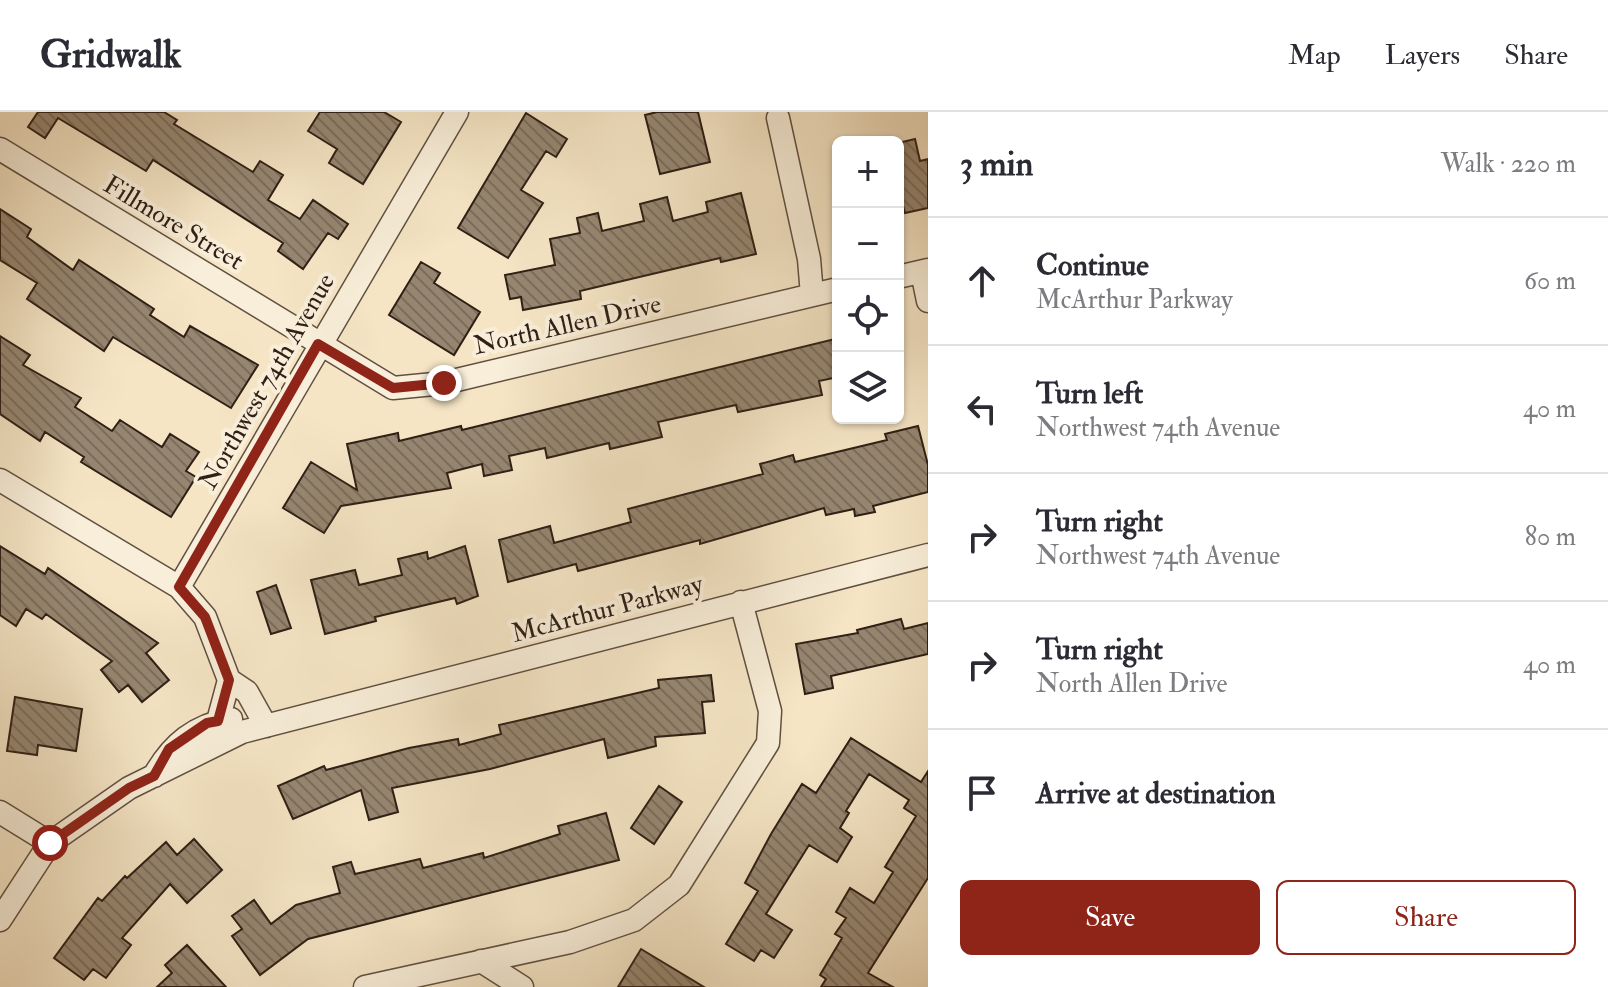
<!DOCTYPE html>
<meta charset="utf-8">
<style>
:root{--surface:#fff;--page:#f7f7f7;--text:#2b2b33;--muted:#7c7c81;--line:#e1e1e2;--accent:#8f2418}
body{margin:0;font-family:"IM FELL Double Pica",serif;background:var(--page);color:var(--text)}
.controls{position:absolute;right:24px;top:24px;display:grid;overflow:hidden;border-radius:12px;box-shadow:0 2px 6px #0004}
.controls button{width:72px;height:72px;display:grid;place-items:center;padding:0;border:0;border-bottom:2px solid var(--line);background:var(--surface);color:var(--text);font:40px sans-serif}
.stop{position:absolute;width:24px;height:24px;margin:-18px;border:6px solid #8f2418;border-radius:50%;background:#fff}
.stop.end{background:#8f2418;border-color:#fff;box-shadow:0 2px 8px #0008}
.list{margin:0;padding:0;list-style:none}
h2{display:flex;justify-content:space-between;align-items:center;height:104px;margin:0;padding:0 32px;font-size:34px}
h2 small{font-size:26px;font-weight:400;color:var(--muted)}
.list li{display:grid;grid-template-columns:52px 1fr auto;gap:24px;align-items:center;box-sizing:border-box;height:128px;padding:0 32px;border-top:2px solid var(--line)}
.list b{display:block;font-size:30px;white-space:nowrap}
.list p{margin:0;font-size:26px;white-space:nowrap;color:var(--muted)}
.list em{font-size:26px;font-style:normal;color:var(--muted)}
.actions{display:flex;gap:16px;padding:24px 32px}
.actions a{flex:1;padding:18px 0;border:2px solid var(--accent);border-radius:12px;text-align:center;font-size:28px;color:var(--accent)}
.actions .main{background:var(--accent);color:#fff}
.icon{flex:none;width:44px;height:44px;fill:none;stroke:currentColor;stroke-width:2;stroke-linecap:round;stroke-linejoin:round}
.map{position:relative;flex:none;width:928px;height:875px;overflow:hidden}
header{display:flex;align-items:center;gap:48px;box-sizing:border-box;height:112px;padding:0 40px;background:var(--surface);border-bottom:2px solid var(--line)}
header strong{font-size:38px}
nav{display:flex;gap:44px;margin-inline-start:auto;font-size:28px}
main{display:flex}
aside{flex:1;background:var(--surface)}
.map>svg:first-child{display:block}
</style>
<header>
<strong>Gridwalk</strong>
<nav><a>Map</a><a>Layers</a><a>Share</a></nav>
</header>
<main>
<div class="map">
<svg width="928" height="875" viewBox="0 0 928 875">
<defs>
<pattern id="building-back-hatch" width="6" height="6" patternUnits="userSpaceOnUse" patternTransform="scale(2)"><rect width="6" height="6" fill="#968671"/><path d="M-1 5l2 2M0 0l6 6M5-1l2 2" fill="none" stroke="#7b6d5c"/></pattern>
</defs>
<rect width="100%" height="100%" fill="#f5e5c5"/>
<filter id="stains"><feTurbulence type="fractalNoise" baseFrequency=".0025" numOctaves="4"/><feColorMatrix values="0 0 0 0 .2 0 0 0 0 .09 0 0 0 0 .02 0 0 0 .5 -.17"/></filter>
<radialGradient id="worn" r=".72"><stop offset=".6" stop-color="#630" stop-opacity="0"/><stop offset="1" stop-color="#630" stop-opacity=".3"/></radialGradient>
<path fill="url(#building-back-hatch)" stroke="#2f1f15" stroke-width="2" d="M38,0h126l13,8 -3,4 79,48 7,-11 23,14 -15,25 32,19 13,-19 35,24 -10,15 -10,-6 -25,36 -25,-18 5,-8 -130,-83 -7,11 -88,-53 -13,20 -17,-11z
M320,0h64l17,10 -38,62 -34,-21 8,-14 -29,-18z
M657,0h41l12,50 -50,12 -15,-59z
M526,1l41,26 -11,18 -10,-6 -25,39 22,13 -35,55 -50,-30z
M915,27l5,22 8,-2v49l-23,5 -7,-26v-44z
M741,81l15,61 -35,8 -1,-4 -140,33 1,8 -58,11 -2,-13 -11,2 -5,-24 50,-10 -5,-26 30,-6 -3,-15 21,-5 4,18 42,-10 -4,-17 27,-7 6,24 35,-9 -2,-10z
M0,97l31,20 -4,8 46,33 6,-10 75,49 -4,6 34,22 6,-11 68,39 -27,43 -118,-71 -9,14 -77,-52 10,-16 -37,-23z
M421,150l19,11 -6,10 46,29 -26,43 -65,-40z
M0,224l30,19 -7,10 58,33 -6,9 37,24 8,-11 42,27 8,-13 29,18 -13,19 10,6 -25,40 -90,-55 3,-5 -39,-25 -5,9 -40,-27z
M835,227l3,38 -19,4 3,14 -84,17 -2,-7 -78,17 4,15 -52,12 -1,-6 -62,15 -2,-10 -36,8 3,14 -28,6 -2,-12 -35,9 4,15 -110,18 -17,27 -41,-25 28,-46 46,28 -10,-46 51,-11 1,8 62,-15 1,4z
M918,314l10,39v27l-55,14 2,6 -20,4 -1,-7 -28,6 -2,-7 -124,36v-4l-122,31 -2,-7 -68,18 -9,-42 51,-14 4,17 77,-21 -3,-13 135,-35 -3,-10 33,-9 2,7 92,-22 -2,-6z
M0,434l45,28 3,-6 110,75 -12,10 23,27 -27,22 -14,-17 -9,7 -18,-22 11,-9 -66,-47 -4,5 -16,-10 -10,17 -16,-11z
M465,434l13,50 -21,8 -2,-6 -80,19 1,4 -51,13 -14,-54 44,-10 4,15 43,-10 -4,-16 29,-7 1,7z
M276,473l15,43 -20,6 -14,-42z
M901,507l3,10 24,-6v31l-97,22 2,12 -28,6 -9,-50 62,-11 -1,-3z
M711,563l3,26 -12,1 3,31 -50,4 1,9 -48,12 -4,-19 -114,30 -98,19 6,24 -29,8 -8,-30 -68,29 -15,-33 46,-20 2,4 83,-22 49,-9 1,6 42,-11 -2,-9 160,-37 -1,-8z
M15,585l67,12 -6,42 -38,-6 -1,10 -30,-4z
M851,626l70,44 7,-11v107l-60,95 25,14h-72l5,-8 -6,-4 22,-37 -7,-4 11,-16 -10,-6 14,-24 24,15 19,-31 -8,-5 31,-51 -12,-8 5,-8 -40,-26 -23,37 3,2 -9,15 12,9 -15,25 -28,-17 -43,69 26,16 -18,28 -13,-8 -7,11 -28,-17 32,-53 -13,-8 26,-49 31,-50 14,9z
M659,674l23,16 -28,42 -23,-16z
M606,701l13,47 -311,79 -48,36 -28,-39 10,-7 -10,-13 22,-16 17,24 25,-19 44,-12 -7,-26 18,-5 4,12 65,-15 3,9 60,-15 1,5 76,-24 -2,-8z
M194,727l28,31 -35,33 -17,-19 -48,54 9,7 -25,33 -13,-9 -9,11 -30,-22 44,-60 4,3 23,-25 2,2 39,-36 11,13z
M187,833l39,42h-69l15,-14 -7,-8z
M641,837l63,38h-86z"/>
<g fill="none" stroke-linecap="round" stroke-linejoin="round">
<defs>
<path id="minor" d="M778,6l31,141 3,36
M0,37l393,239 51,-5 394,-94
M922,160l6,29
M898,165l30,-7
M0,368l179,107
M229,568l18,12 19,34
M218,609l11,-41 -24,-63 -26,-30 278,-475
M154,664c18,-32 41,-51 77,-57
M0,700l50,31
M0,808l50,-77 79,-55 113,-56 686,-177
M481,849l41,26
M365,875l205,-45 64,-22 45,-35 89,-142 2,-32 -29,-109"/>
</defs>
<use href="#minor" stroke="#605041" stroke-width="25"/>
<use href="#minor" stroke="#f8eed9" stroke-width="22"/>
</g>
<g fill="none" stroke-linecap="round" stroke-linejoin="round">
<path stroke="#8f2418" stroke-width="10" d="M50,731l79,-55 25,-12 15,-27 38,-26 11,-2 11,-41 -24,-63 -26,-30 139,-243 75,44 51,-5"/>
</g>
<g text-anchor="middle" stroke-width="8" stroke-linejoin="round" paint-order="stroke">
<g font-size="26" fill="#2f1f15" stroke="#f8eed9">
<text transform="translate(174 110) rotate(31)" y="9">Fillmore Street</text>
<text transform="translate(567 212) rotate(-13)" y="9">North Allen Drive</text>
<text transform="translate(266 269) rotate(-60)" y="9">Northwest 74th Avenue</text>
<text transform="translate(607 496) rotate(-15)" y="9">McArthur Parkway</text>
</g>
</g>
<rect width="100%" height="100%" filter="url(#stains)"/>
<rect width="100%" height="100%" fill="url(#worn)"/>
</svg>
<div class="controls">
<button>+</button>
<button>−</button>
<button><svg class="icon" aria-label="locate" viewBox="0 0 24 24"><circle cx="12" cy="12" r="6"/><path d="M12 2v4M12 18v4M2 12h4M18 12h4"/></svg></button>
<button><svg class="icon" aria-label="layers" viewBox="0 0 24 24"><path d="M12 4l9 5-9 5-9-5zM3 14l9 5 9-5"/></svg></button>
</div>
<div class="stop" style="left:50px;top:731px"></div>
<div class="stop end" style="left:444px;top:271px"></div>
</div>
<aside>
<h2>3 min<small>Walk · 220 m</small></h2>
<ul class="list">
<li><svg class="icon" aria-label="ahead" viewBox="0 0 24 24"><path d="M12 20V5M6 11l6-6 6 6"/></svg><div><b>Continue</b><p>McArthur Parkway</p></div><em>60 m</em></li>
<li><svg class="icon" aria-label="left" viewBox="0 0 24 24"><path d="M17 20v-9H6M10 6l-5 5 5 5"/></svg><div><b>Turn left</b><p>Northwest 74th Avenue</p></div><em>40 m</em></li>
<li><svg class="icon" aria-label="right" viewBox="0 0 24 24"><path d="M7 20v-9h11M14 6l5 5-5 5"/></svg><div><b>Turn right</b><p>Northwest 74th Avenue</p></div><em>80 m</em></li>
<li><svg class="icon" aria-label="right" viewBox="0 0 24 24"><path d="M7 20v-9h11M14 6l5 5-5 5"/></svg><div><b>Turn right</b><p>North Allen Drive</p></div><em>40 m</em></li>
<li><svg class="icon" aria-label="arrive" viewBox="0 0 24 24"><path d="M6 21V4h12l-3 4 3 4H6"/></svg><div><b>Arrive at destination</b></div></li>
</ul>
<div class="actions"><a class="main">Save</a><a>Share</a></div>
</aside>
</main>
